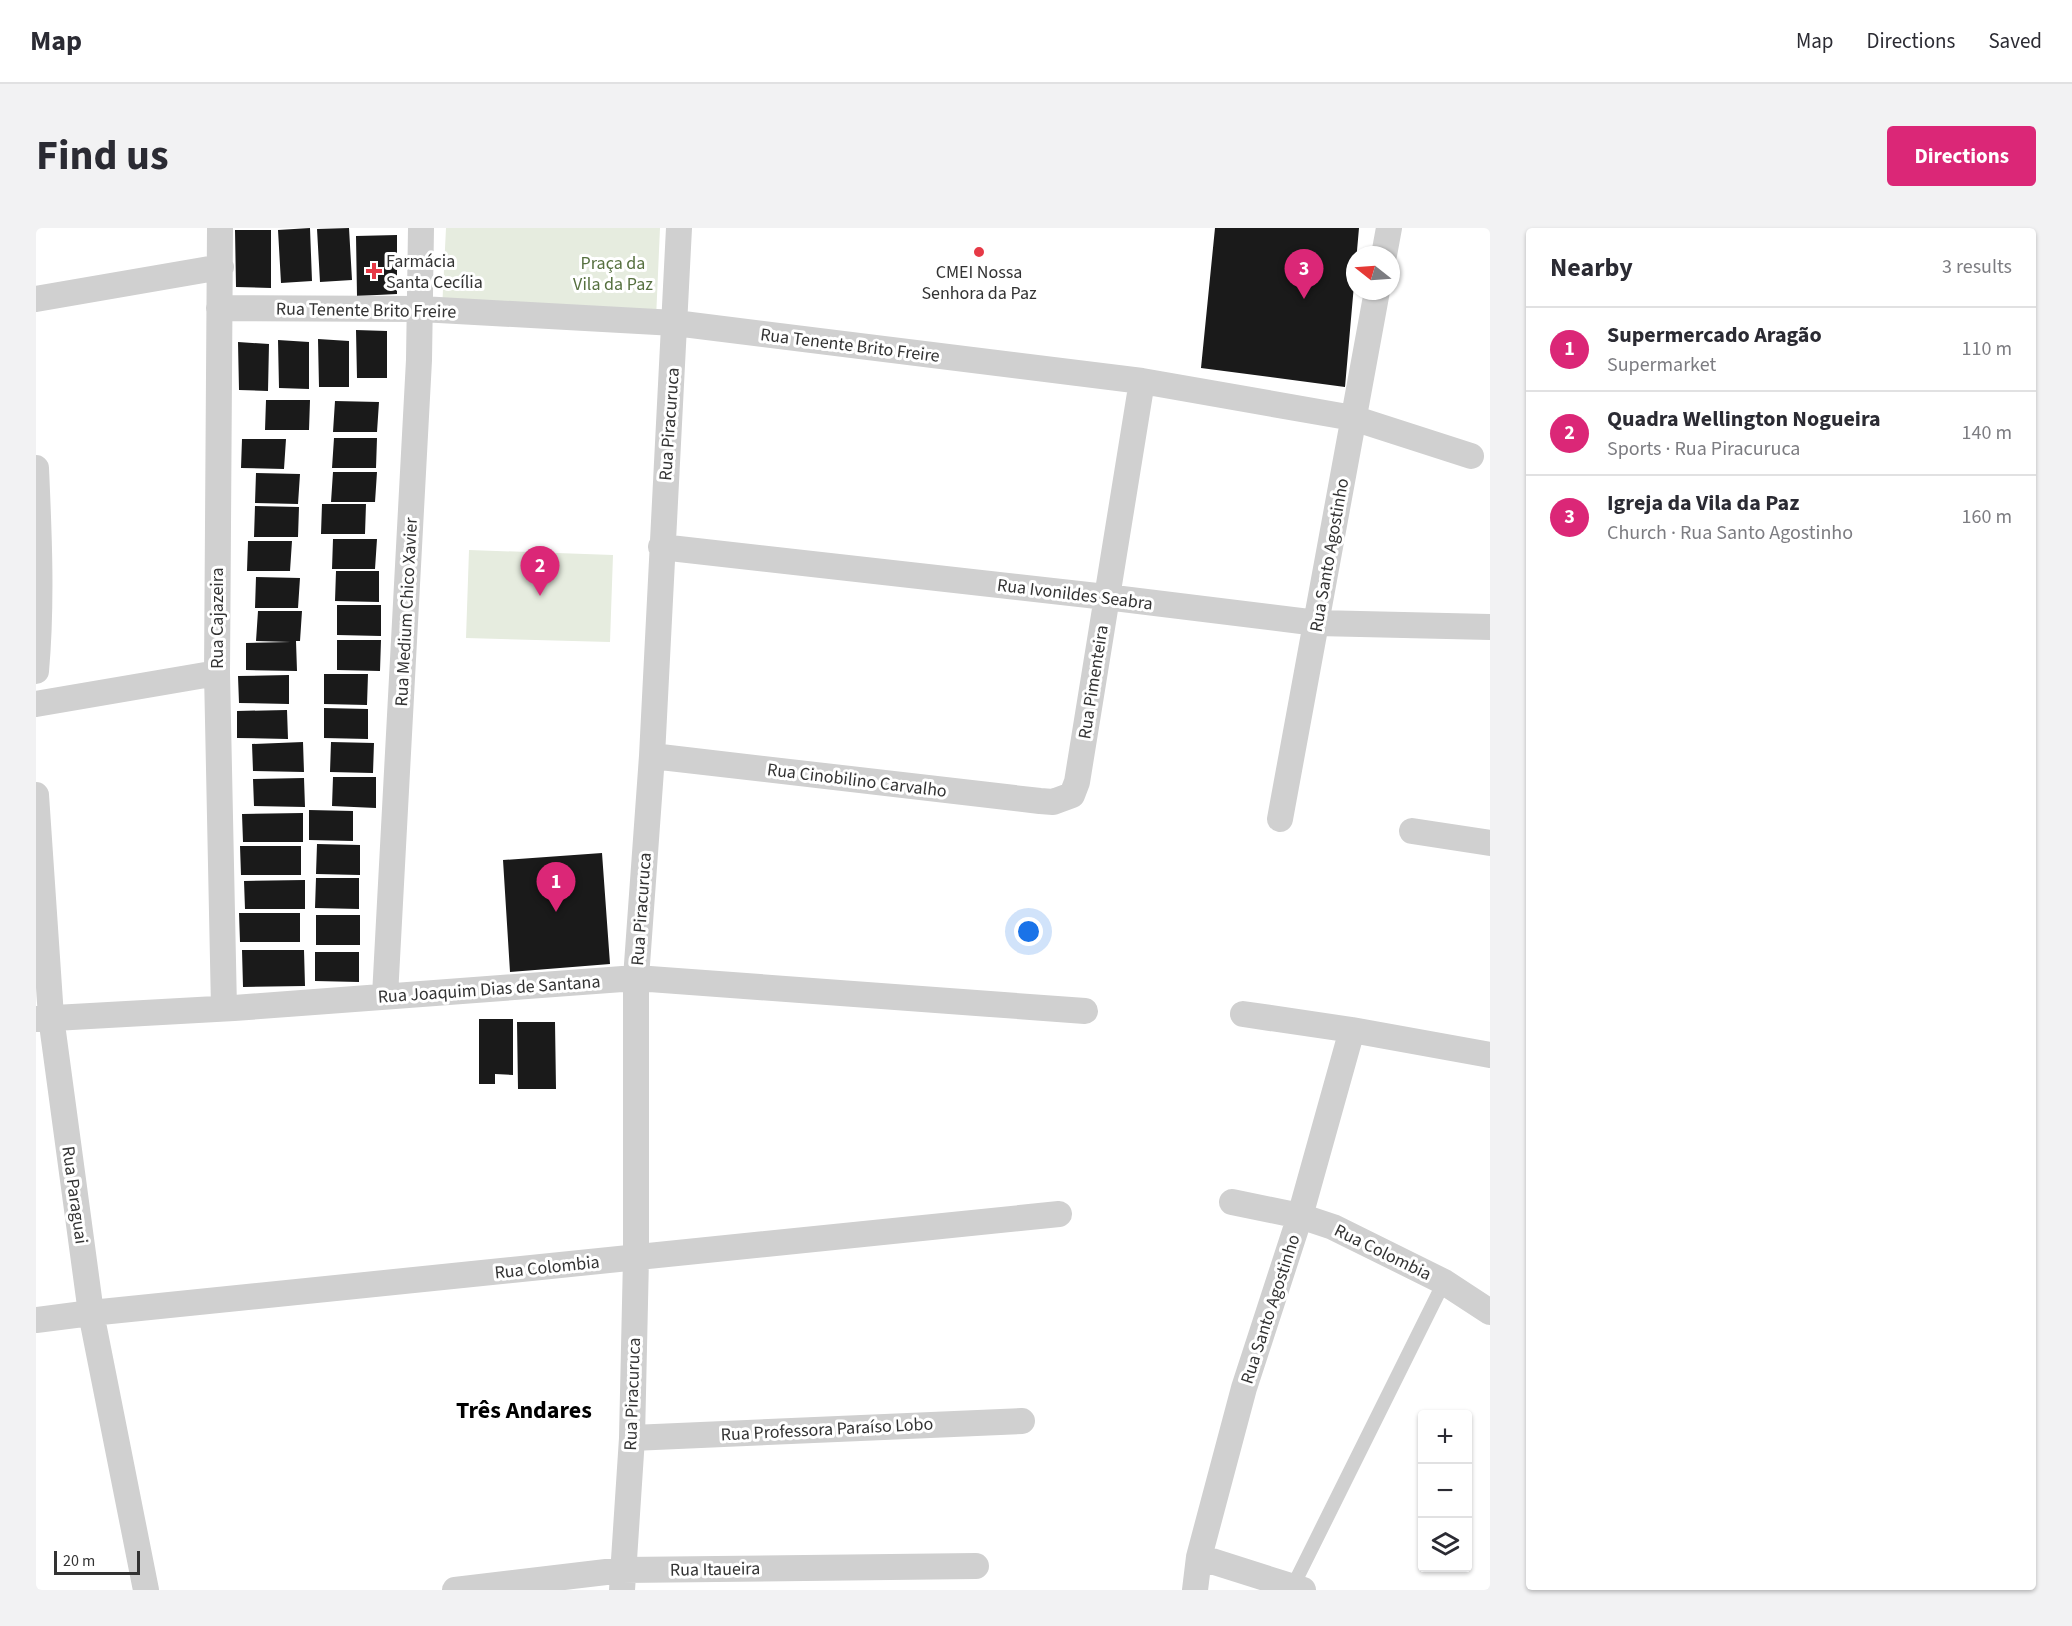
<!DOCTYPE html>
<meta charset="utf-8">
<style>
:root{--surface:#fff;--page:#f2f2f3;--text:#2b2b33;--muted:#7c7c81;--line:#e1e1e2;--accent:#db2777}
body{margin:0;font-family:"Source Sans 3",sans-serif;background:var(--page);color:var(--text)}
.controls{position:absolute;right:18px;bottom:18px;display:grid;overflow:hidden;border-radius:6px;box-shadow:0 2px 4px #0004}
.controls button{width:54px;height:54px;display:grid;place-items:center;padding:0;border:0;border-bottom:2px solid var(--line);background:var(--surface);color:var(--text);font:30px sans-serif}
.compass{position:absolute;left:1310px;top:18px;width:54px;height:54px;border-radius:50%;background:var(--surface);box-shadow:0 2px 4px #0004;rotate:287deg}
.scale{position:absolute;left:18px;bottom:15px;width:86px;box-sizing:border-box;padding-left:6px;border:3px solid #333;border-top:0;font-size:16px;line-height:21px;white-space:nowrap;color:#333;-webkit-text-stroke:4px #fff;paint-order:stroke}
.you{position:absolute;left:993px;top:704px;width:21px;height:21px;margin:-15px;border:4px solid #fff;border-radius:50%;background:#1a73e8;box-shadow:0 0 0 9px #1a73e833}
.badge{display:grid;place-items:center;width:39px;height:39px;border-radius:50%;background:var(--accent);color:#fff;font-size:20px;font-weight:700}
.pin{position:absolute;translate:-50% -50px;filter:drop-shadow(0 2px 3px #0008)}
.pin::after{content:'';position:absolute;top:32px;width:21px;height:18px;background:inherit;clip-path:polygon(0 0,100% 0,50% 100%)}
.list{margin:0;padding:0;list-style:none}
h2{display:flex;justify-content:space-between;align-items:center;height:78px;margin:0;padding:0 24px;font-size:26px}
h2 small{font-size:20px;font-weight:400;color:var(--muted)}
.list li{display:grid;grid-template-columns:39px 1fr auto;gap:18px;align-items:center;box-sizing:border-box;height:84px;padding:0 24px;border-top:2px solid var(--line)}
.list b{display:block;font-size:22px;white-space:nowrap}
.list p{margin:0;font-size:20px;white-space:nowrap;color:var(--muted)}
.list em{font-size:20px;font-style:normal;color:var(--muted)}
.icon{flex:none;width:33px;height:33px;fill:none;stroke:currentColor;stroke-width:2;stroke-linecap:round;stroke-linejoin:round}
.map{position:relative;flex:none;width:1454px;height:1362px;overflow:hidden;border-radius:6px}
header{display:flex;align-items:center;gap:36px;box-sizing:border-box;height:84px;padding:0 30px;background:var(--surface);border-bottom:2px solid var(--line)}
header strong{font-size:28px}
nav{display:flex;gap:33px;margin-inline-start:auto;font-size:21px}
.intro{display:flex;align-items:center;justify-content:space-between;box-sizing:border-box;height:144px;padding:0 36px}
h1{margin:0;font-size:42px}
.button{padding:15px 27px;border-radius:6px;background:var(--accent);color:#fff;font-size:21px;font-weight:700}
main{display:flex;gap:36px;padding:0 36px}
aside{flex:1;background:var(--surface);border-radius:6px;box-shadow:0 2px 4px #0004}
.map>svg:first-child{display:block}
</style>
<header>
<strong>Map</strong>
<nav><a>Map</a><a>Directions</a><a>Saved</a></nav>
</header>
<div class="intro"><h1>Find us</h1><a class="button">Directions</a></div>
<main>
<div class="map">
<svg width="1454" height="1362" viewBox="0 0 1454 1362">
<rect width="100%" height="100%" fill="#fff"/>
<path fill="#e6ecdf" d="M410,0h214l-4,91 -214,-9z
M433,322l144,5 -3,87 -144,-4z"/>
<path fill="#1a1a1a" d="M274,0l2,53 -31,2 -3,-53z
M313,0l3,52 -32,2 -3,-53z
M1179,0h144l-14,159 -144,-19z
M199,2h36v58l-35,-1z
M361,7v59l-40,2 -1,-60z
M320,102l31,1v47h-30z
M282,111l31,2v46h-30z
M242,112l31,2v47l-30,-1z
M202,114l31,2 -1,47 -29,-1z
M230,172h44l-1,30h-44z
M299,173l44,1 -2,30h-44z
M298,210h43l-1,30h-44z
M206,211h44l-2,30 -43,-1z
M297,244h44l-2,30h-44z
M220,245l44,1 -2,30 -43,-1z
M286,276h44l-1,30h-44z
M219,278l44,1 -1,30h-44z
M297,311h44l-2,30h-43z
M212,313h44l-2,30h-43z
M300,343h43v31l-44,-1z
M220,349l44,1 -2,30h-43z
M301,377h44v31l-44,-1z
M222,383h44l-2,30h-4l1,30 -51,-1v-27l45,-1 -35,-1z
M301,412h44l-1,31 -43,-1z
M288,446h44l-1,31 -43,-1z
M253,447v29l-50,-1 -1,-27z
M288,480l44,1v30l-44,-1z
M251,482l1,29 -51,-1v-27z
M267,514l1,30 -51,-1 -1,-27z
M295,514l43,1 -1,30 -43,-1z
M297,549h43v31l-44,-2z
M268,550l1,29 -51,-1 -1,-27z
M273,582l44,1v30l-44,-1z
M267,585v29h-60l-1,-28z
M281,616l43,1v30l-44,-1z
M204,618h61v29h-60z
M566,625l8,111 -100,8 -7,-112z
M280,650h43v31l-44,-1z
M269,652v29h-60l-1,-28z
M203,685h61v29h-60z
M280,687h44v30h-44z
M206,722h62l1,36 -62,1z
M279,724h44v30l-44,-1z
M443,791h34v56l-18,-1v10h-16z
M481,794h38l1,67h-38z"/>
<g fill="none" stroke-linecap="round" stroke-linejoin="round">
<path stroke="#d0d0d0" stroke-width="14" d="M1257,1358l151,-304"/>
<path stroke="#d0d0d0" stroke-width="26" d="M184,0l-3,445 7,335
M1348,27l5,-27
M0,71l185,-32
M183,80l202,1 254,14 467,58 211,37 118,38
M0,240c3,67 6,136 0,203
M625,319l445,50 211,26 173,4
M0,476l181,-31
M616,528l388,45 13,1 19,-7 5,-13 65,-401
M0,567l15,222 40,296 55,277
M1244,591l97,-528
M1376,603l78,12
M349,768l34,-636 2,-132
M1207,786l109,16 138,25
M0,791l198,-11 402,-30 449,33
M1196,974l68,14 33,11 111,55 46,30
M0,1092l55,-7 968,-99
M596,1210l390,-17
M1163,1329l104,33
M419,1362l168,-20 353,-4
M586,1362l10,-152 4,-180v-280l16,-222 27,-528
M1159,1362l4,-33 45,-169 56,-172 52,-186"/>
</g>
<g fill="#e63946" stroke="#fff" stroke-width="2">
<circle cx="943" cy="24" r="6"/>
<path d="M335 34h6v6h6v6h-6v6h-6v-6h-6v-6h6z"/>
</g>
<g text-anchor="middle" stroke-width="6" stroke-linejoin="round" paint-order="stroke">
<g font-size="18" fill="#333" stroke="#fff" text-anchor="start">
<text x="350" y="39">Farmácia<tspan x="350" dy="21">Santa Cecília</tspan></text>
<text x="943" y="50" text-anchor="middle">CMEI Nossa<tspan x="943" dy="21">Senhora da Paz</tspan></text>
</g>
<g font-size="18" fill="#56703f" stroke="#fff">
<text x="577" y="41">Praça da<tspan x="577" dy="21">Vila da Paz</tspan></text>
</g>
<g font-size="18" fill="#333" stroke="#fff">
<text transform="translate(330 82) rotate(1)" y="6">Rua Tenente Brito Freire</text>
<text transform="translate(814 117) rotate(7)" y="6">Rua Tenente Brito Freire</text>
<text transform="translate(633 196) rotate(-86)" y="6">Rua Piracuruca</text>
<text transform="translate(1293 327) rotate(-80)" y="6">Rua Santo Agostinho</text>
<text transform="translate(1039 366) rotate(7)" y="6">Rua Ivonildes Seabra</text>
<text transform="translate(370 384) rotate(-87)" y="6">Rua Medium Chico Xavier</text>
<text transform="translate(181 390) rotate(-90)" y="6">Rua Cajazeira</text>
<text transform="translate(1057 454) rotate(-81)" y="6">Rua Pimenteira</text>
<text transform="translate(821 552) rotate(7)" y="6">Rua Cinobilino Carvalho</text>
<text transform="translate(605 681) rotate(-86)" y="6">Rua Piracuruca</text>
<text transform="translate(453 761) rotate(-4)" y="6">Rua Joaquim Dias de Santana</text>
<text transform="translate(39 967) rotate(82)" y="6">Rua Paraguai</text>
<text transform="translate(1347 1024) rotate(26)" y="6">Rua Colombia</text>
<text transform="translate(511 1039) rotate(-6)" y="6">Rua Colombia</text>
<text transform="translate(1234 1081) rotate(-72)" y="6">Rua Santo Agostinho</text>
<text transform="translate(596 1166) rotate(-88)" y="6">Rua Piracuruca</text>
<text transform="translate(791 1201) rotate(-3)" y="6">Rua Professora Paraíso Lobo</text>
<text transform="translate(679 1341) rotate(-1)" y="6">Rua Itaueira</text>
</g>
<g font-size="24" font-weight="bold" fill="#000" stroke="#fff">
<text x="488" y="1190">Três Andares</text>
</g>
</g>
</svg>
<div class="controls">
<button>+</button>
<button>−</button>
<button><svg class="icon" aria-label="layers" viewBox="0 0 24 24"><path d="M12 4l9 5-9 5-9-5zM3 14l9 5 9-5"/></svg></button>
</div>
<svg class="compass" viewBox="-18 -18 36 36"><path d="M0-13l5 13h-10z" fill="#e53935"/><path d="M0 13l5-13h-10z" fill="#7c7c81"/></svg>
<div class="scale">20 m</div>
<div class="you"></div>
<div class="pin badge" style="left:520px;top:684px">1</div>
<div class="pin badge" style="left:504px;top:368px">2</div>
<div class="pin badge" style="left:1268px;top:71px">3</div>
</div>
<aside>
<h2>Nearby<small>3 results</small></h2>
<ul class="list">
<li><span class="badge">1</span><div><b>Supermercado Aragão</b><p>Supermarket</p></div><em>110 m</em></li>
<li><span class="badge">2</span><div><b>Quadra Wellington Nogueira</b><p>Sports · Rua Piracuruca</p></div><em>140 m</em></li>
<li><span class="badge">3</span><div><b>Igreja da Vila da Paz</b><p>Church · Rua Santo Agostinho</p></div><em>160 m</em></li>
</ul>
</aside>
</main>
